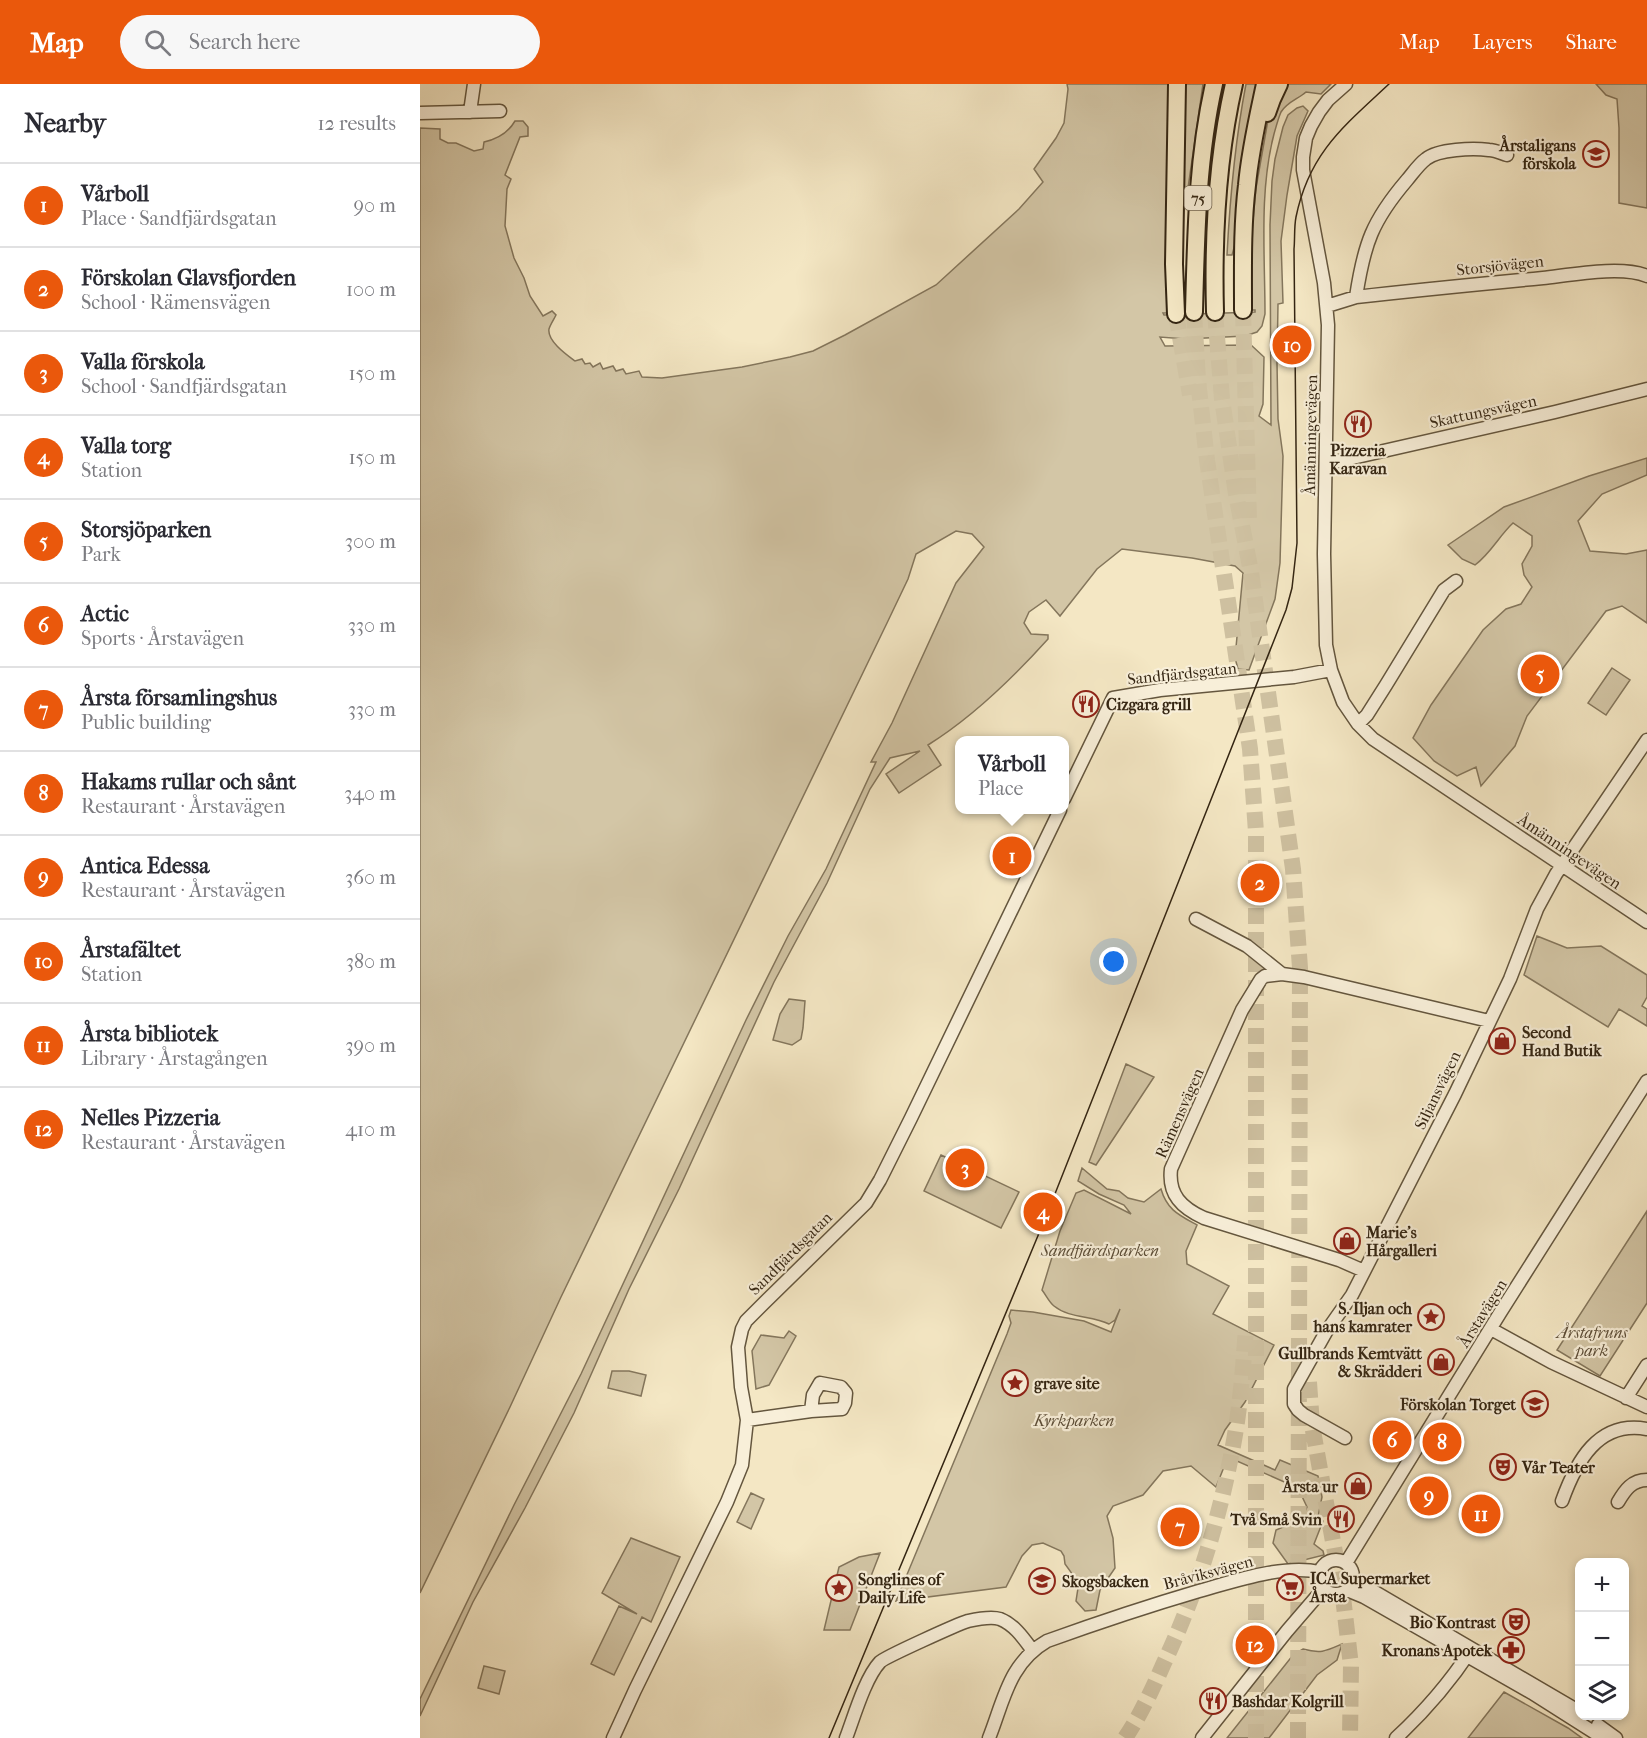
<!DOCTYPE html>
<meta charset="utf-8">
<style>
:root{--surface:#fff;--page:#f7f7f7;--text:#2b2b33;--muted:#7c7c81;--line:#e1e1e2;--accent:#ea580c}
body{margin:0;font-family:"IM FELL French Canon",serif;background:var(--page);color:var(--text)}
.controls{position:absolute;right:18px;bottom:18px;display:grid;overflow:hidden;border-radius:12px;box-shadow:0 3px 9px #0003}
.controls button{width:54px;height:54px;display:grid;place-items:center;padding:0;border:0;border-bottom:2px solid var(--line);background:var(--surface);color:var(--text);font:30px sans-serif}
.you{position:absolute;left:694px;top:878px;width:21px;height:21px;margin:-15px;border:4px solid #fff;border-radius:50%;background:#1a73e8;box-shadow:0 0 0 9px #1a73e833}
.badge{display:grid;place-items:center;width:39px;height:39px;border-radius:50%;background:var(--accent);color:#fff;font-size:20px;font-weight:700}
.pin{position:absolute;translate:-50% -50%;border:3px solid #fff;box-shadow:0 2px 6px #0006}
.popup{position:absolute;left:535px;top:652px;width:114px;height:78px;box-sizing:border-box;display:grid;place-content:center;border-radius:12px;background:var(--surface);filter:drop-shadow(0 2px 4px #0005);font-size:20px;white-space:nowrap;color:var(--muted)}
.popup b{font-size:22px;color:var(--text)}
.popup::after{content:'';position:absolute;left:50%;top:100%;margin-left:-12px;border:12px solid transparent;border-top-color:var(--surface)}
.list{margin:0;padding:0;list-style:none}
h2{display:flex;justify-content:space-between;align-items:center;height:78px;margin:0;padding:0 24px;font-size:26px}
h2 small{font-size:20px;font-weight:400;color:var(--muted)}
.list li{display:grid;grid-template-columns:39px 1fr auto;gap:18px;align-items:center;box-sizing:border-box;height:84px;padding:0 24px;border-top:2px solid var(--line)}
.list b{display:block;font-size:22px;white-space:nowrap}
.list p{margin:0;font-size:20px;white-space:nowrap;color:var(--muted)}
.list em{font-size:20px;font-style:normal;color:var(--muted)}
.icon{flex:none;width:33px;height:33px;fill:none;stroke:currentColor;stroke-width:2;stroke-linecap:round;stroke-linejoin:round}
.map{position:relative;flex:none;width:1227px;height:1654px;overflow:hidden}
header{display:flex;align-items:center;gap:36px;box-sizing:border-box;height:84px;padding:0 30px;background:var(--accent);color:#fff}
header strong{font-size:28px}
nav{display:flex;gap:33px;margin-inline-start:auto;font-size:21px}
.search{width:420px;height:54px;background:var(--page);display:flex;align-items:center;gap:15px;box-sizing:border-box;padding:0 21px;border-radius:33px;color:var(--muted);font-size:22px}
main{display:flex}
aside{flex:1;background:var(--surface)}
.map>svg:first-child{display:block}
</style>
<header>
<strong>Map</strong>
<div class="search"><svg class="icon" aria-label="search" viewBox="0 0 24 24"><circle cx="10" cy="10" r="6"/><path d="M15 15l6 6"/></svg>Search here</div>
<nav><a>Map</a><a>Layers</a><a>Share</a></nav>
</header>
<main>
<aside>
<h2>Nearby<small>12 results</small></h2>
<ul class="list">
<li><span class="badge">1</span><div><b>Vårboll</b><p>Place · Sandfjärdsgatan</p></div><em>90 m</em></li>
<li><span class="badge">2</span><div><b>Förskolan Glavsfjorden</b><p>School · Rämensvägen</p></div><em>100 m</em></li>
<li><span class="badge">3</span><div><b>Valla förskola</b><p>School · Sandfjärdsgatan</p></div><em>150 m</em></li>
<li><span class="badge">4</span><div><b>Valla torg</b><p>Station</p></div><em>150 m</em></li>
<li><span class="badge">5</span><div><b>Storsjöparken</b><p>Park</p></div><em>300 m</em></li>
<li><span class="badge">6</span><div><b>Actic</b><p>Sports · Årstavägen</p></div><em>330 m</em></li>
<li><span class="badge">7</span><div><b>Årsta församlingshus</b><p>Public building</p></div><em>330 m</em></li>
<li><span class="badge">8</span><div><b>Hakams rullar och sånt</b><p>Restaurant · Årstavägen</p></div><em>340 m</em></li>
<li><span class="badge">9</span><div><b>Antica Edessa</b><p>Restaurant · Årstavägen</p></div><em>360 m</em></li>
<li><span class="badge">10</span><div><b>Årstafältet</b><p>Station</p></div><em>380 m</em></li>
<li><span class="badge">11</span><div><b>Årsta bibliotek</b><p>Library · Årstagången</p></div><em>390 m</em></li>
<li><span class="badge">12</span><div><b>Nelles Pizzeria</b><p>Restaurant · Årstavägen</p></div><em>410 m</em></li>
</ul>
</aside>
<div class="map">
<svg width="1227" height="1654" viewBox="0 0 1227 1654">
<rect width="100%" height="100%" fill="#f4e7c4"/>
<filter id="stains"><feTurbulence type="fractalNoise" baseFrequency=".00333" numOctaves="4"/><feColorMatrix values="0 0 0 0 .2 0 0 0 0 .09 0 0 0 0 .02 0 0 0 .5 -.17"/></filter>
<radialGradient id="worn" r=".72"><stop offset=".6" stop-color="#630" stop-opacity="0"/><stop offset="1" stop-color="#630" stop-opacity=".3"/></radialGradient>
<path fill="#d3c6a6" stroke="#84765c" stroke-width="1.5" d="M647,0h103l-4,162 1,67h-4l1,2 91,-3v-2h-3l-1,-68 5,-54 13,-74 13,-30h49l-10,10 -15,-2c-8,7 -19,10 -25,20 -3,7 -5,15 -7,22 -15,57 -9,121 -9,180l-3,12 -5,6 -12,4 -59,3 -26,-2 5,9 86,-1 13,12 -1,47 -4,12 12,9 -1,-200 2,-44 3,-22 8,-32 5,-12 9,-7 6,-2 5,5 -11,25 -10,59 -6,46 2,62 -5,1 -1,59 1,56 5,37 -3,107 -5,36 -26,71 -11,-1 -3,-11 8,-85 -8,-7 -43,-8 -70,-9 -25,20 -37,47 -14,-16 -17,12 -5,11 7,11 17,1v4c-36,40 -75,78 -120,106l13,20 -42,28 -13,-19 34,-23 -30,7 -20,31 -43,94 -53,99 -95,207 -50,100 -55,124 -49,95 -52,94 -53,114v-17l94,-194 67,-131 165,-354 42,-84 38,-67 50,-107h-5l21,-39 64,-140 28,-36 -12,-13 -16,-3 -40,23 -8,25 -21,44 -326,674 -51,110 -90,186v-1465l20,1v10l8,4h8l18,8 9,-2 1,-7c13,-3 24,-9 31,-21h8l5,6v9l-8,1 -15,38 6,4 -4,10 -2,37 9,32 10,20 6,18 13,20 9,-5 4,4c-2,4 -6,10 -7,14 -2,12 18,26 26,32l7,-2 3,5 5,-1 3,4 7,-4 3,6 10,-3 3,5 7,-2 3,5 13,-3 3,6 20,1 80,-11 48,-10 23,-6 32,-16 91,-50 83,-76 24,-27 -9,-13 22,-31 8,-15 4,-34z
M765,0h18l-16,111h-6z
M826,0h11l-19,150 -6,21h-5c3,-58 8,-114 19,-171z
M1176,0h51v124l-28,-5v-75l-2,-29 -11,-4z
M1227,374v17l-45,19 -24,27 12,30 36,3 21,-4v73l-25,-17 -16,5 -79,105 -12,30 -34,40 -5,-19 -19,9 -23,-15 -21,-23 18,-33 52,-75 23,-21 15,-5 11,-17 -8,-12 -2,-11 10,-18v-10l-19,-13c-14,13 -22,30 -38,42l-13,-6 -14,-14 56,-38 85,-31z
M1192,584l18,12 -24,35 -18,-12z
M1117,852l30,12 34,-2 46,29v22l-5,9 5,3v17l-28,-17 -11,18 -84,-52z
M369,915l16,2 -2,27 -2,11 -9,6 -19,-5 7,-26z
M706,980l28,13 -58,88 -7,-3z
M521,1071l78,37 -18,36 -77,-37z
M662,1084l25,21 12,2 9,7 16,4 17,-13c6,21 18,26 36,36l-11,26 1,13 42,22 -16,28 61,31 -29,57 -20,28 -7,15 57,25 5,-10 38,16 4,21 -4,20 5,4 -9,23 9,7 1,4 -36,9 -15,-21 3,-13 26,-11 5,-12 -9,-19 -70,-31 -12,30 -25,-21 -28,5 -20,24 -30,11 -6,10 6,22 2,30 -15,22 -4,20 -11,1 -9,-10 2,-13 -5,-13 -8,-11 -1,-8 -3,-5 -18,-8 -11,2 -10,11 -16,31 -110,14 111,-267 4,-11 -2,-7 2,-6 22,2 51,9 27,11 9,-23 -5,11 -6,4c-17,-9 -39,-5 -55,-18 -5,-4 -8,-11 -12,-16l18,-59 16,-38 8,-3 47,24 -7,-9 -25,-11 -21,-13z
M1227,1127v92l-47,73 -43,-26z
M369,1247l7,5 -27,49 -13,4 -4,-38 9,-16 23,3z
M192,1287h17l17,4 -5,21 -33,-8z
M331,1409l13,6 -13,30 -14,-7z
M211,1454l49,19 -29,65 -9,-5 -28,58 -23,-11 28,-58 18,8 -35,-21z
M460,1469l-30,77h-26l15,-63 20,-10z
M922,1560l-5,16 -20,15 -48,63h-42l66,-83 10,-6c18,5 23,2 39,-5z
M64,1582l21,5 -6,23 -21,-6z
M1084,1608l64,36 14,10h-114z"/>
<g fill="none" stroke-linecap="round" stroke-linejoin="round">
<path stroke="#cec0a0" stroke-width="16" stroke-dasharray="16 8" stroke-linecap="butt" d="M823,226l6,210
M774,228l4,68 9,80 43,289 6,83v906
M795,228l7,87 14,95 15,78 42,297 7,99 -2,770
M756,230l14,81
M889,1298l3,43 31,172 8,69 -1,72
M705,1654c15,-22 27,-48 38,-73 32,-68 55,-140 69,-214 8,-40 11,-82 14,-123"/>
<defs>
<path id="minor" d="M926,0l-18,16 -9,12 -8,14 -5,12 -3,19v13l21,113 4,42 -4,229 2,91 5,25 12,32 15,22 15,15 274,183
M50,28l4,-28
M0,29l80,-2
M936,213c8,-53 16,-76 51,-117 6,-7 12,-16 19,-21 12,-10 47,-11 63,-9 6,0 12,3 18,5
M907,222l29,-9c62,-7 124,-13 187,-19 27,-3 79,-13 104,-2
M906,380l229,-52 92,-23
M938,640l9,-9 19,-30 58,-95 12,-9
M644,715l49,-101 47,-8 134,-13 37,-7
M776,835l51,27 35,28
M944,1187l-25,-11 -135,-42c-22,-10 -36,-23 -33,-49l71,-159 19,-31 4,-3 17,-2 22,3 185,44
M1071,1245l60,33 96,45
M1206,1314l21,-33
M327,1336l64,-9 31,-2 3,-6 1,-10 -5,-6 -21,-4 -7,12 -2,16
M925,1354l-41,-23 -6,-5 -4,-6v-15l32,-57 26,-37 103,-201 55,-115 27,-70 19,-35 91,-134
M1142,1417c14,-39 36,-81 85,-72
M1198,1418c7,-12 14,-22 29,-22
M899 1493a17 17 0 1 1 34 0a17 17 0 1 1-34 0Z
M926,1479l154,-250 147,-232
M933,1494l15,10 212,124
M927,1506l17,7 168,96 71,45
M1178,1641l18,13
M193,1654l22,-48 92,-188 15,-37 5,-45 -6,-33 -3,-40 4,-18 4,-8 18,-18 102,-100 14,-23 31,-62 149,-308
M426,1654c8,-21 19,-60 34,-76 5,-5 78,-38 88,-41 9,-2 23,-5 32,-2 15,6 24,20 33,32
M569,1654c15,-38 20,-75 58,-97 50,-18 101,-35 152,-50 36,-10 84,-27 121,-19
M782,1654l85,-107 37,-43
M976,1654c28,-26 54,-56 75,-88"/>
<path id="highway" d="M847,29l5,-14 7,-15
M823,226c0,-41 -1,-84 4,-125 3,-34 11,-68 18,-101
M774,228c2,-76 3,-153 20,-228
M795,228c-2,-76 2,-154 19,-228
M756,230l-2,-50 3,-180"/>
</defs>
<use href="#minor" stroke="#64563e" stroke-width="15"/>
<use href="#highway" stroke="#342512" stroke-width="20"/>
<use href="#minor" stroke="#f8efd9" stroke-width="12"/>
<use href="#highway" stroke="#f4e7c4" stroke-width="16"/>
<path stroke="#342512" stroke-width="1.5" d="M409,1654l218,-524 239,-604 6,-22 5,-45 -3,-294c1,-10 0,-22 2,-32 13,-64 48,-91 93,-133"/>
</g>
<defs>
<symbol id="school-ring" viewBox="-11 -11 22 22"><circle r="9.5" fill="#f8efd9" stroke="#8f2418" stroke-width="1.5"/><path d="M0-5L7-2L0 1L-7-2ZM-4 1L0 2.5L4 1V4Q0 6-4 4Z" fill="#8f2418"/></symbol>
<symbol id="restaurant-ring" viewBox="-11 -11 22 22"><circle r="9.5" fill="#f8efd9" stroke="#8f2418" stroke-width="1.5"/><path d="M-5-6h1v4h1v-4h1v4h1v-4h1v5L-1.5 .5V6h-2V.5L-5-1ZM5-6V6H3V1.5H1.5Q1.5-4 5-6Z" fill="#8f2418"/></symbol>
<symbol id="shop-ring" viewBox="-11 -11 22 22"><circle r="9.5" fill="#f8efd9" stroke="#8f2418" stroke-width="1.5"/><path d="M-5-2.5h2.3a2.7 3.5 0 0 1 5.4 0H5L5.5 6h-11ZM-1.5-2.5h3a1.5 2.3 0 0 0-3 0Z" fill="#8f2418"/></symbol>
<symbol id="sight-ring" viewBox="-11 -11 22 22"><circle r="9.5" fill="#f8efd9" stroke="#8f2418" stroke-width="1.5"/><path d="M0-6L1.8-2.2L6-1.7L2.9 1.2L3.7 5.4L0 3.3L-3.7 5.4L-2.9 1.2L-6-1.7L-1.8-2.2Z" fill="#8f2418"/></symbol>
<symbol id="theatre-ring" viewBox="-11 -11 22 22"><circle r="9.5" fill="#f8efd9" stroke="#8f2418" stroke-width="1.5"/><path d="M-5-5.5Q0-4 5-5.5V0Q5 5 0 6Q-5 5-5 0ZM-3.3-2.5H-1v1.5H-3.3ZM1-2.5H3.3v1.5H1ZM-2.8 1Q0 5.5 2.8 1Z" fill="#8f2418"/></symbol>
<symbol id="supermarket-ring" viewBox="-11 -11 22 22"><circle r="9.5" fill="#f8efd9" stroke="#8f2418" stroke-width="1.5"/><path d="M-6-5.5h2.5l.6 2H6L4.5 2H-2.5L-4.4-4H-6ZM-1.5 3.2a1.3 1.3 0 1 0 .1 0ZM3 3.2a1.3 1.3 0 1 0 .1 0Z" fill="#8f2418"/></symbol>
<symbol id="pharmacy-ring" viewBox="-11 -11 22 22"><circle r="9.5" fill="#f8efd9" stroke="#8f2418" stroke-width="1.5"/><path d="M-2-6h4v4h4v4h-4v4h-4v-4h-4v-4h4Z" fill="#8f2418"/></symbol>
</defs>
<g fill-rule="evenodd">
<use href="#school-ring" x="1161" y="55" width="30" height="30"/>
<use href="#restaurant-ring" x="923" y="325" width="30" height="30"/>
<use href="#restaurant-ring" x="651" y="605" width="30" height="30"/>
<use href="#shop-ring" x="1067" y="942" width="30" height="30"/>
<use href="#shop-ring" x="912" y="1142" width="30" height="30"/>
<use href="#sight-ring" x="996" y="1218" width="30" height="30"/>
<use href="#shop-ring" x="1006" y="1263" width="30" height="30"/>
<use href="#sight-ring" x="580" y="1284" width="30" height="30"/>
<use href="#school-ring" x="1100" y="1305" width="30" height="30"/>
<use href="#theatre-ring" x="1068" y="1368" width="30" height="30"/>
<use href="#shop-ring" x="923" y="1387" width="30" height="30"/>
<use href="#restaurant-ring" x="906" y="1420" width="30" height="30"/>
<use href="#school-ring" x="607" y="1482" width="30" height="30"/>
<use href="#supermarket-ring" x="855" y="1488" width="30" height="30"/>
<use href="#sight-ring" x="404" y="1489" width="30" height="30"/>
<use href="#theatre-ring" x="1081" y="1523" width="30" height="30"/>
<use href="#pharmacy-ring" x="1076" y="1551" width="30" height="30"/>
<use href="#restaurant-ring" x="778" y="1602" width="30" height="30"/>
</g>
<g text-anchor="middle" stroke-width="4.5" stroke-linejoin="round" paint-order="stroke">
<rect fill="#f8efd9" stroke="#6f624e" stroke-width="1.5" x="764.5" y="102" width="27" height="24" rx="4.5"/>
<g font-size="15" font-weight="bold" fill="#342512">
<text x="778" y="119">75</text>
</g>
<g font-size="16" font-weight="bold" fill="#342512" stroke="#f8efd9" text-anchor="start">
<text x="1156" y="67" text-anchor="end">Årstaligans<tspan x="1156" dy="18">förskola</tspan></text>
<text x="938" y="372" text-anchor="middle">Pizzeria<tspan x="938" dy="18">Karavan</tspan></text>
<text x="686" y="626">Cizgara grill</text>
<text x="1102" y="954">Second<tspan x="1102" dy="18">Hand Butik</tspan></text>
<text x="946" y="1154">Marie’s<tspan x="946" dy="18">Hårgalleri</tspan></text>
<text x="992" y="1230" text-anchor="end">S. Iljan och<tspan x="992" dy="18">hans kamrater</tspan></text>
<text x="1002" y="1275" text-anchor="end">Gullbrands Kemtvätt<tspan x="1002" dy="18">&amp; Skrädderi</tspan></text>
<text x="614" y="1305">grave site</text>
<text x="1096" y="1326" text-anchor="end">Förskolan Torget</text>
<text x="1102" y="1389">Vår Teater</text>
<text x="918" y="1408" text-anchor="end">Årsta ur</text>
<text x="902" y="1441" text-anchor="end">Två Små Svin</text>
<text x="890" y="1500">ICA Supermarket<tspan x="890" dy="18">Årsta</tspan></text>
<text x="438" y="1501">Songlines of<tspan x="438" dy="18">Daily Life</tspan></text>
<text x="642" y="1503">Skogsbacken</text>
<text x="1076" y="1544" text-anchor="end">Bio Kontrast</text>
<text x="1072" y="1572" text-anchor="end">Kronans Apotek</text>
<text x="812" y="1623">Bashdar Kolgrill</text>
</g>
<g font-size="16" fill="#342512" stroke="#f8efd9">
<text transform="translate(1080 181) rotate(-6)" y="6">Storsjövägen</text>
<text transform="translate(1063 327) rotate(-12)" y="6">Skattungsvägen</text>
<text transform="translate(890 351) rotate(-89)" y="6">Åmänningevägen</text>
<text transform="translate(762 589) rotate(-6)" y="6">Sandfjärdsgatan</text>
<text transform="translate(1150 767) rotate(34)" y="6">Åmänningevägen</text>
<text transform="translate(1017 1006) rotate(-64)" y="6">Siljansvägen</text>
<text transform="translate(759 1029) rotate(-66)" y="6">Rämensvägen</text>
<text transform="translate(370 1169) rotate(-45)" y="6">Sandfjärdsgatan</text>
<text transform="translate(1062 1229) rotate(-58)" y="6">Årstavägen</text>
<text transform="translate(788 1488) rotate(-15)" y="6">Bråviksvägen</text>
</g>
<g font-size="16" font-style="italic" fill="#5c4d37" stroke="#f8efd9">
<text x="680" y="1172">Sandfjärdsparken</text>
<text x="1172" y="1254">Årstafruns<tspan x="1172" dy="18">park</tspan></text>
<text x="654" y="1342">Kyrkparken</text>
</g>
</g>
<rect width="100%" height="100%" filter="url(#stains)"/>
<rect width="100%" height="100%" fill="url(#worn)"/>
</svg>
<div class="controls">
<button>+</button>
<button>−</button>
<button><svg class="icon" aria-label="layers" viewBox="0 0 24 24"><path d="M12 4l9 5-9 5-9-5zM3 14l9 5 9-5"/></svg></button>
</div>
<div class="you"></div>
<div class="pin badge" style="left:592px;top:772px">1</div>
<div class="popup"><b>Vårboll</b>Place</div>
<div class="pin badge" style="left:840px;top:799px">2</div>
<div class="pin badge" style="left:545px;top:1084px">3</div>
<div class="pin badge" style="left:623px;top:1128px">4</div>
<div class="pin badge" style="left:1120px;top:590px">5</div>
<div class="pin badge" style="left:972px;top:1356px">6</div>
<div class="pin badge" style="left:760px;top:1443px">7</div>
<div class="pin badge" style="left:1022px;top:1358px">8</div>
<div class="pin badge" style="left:1009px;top:1412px">9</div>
<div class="pin badge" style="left:872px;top:261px">10</div>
<div class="pin badge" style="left:1061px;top:1430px">11</div>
<div class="pin badge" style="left:835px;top:1561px">12</div>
</div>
</main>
